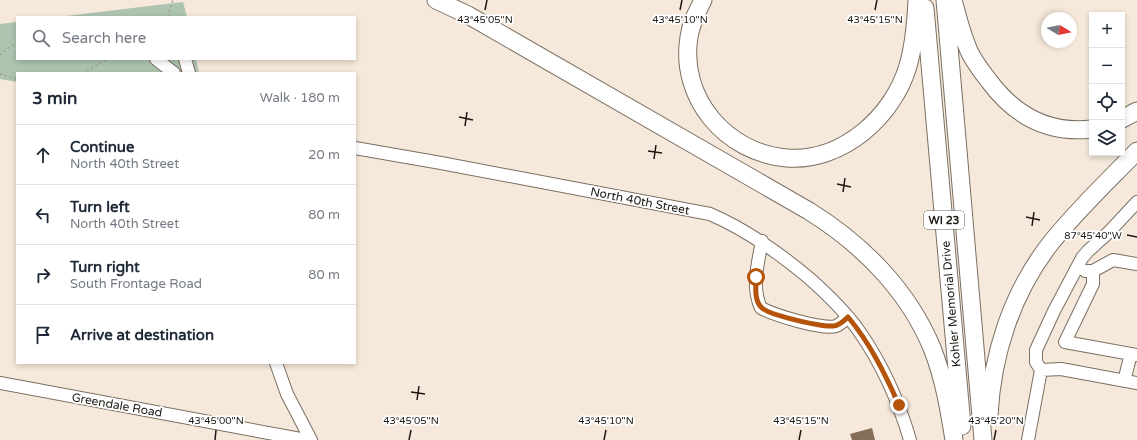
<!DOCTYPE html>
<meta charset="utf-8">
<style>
:root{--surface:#fff;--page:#f6f6f7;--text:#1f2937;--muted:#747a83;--line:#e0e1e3}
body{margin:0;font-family:"Varela Round",sans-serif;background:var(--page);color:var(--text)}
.controls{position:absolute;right:12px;top:12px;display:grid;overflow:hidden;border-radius:0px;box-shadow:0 2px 6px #0003}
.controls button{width:36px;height:36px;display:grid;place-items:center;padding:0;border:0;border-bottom:1px solid var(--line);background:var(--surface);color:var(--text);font:20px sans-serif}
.compass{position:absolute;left:1041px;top:12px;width:36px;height:36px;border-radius:50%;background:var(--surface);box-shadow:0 2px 6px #0003;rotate:100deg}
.stop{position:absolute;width:12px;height:12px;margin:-9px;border:3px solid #b45309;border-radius:50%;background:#fff}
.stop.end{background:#b45309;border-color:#fff;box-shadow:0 1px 4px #0008}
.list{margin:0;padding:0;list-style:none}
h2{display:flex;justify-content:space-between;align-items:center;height:52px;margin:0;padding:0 16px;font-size:17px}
h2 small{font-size:13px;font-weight:400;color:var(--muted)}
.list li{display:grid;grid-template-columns:26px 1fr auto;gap:12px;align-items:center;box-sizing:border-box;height:60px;padding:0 16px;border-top:1px solid var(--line)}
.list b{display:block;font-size:15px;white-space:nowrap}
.list p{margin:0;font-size:13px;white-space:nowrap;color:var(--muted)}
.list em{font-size:13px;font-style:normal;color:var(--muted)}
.icon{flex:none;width:22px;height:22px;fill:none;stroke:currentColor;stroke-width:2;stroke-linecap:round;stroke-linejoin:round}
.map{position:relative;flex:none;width:1137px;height:440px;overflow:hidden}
.search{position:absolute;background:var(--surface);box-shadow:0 2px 6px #0003;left:16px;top:16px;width:340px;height:44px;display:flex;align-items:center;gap:10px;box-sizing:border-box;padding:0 14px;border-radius:0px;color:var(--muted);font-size:15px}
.panel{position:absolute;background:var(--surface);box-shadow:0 2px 6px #0003;left:16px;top:72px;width:340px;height:292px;border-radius:0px}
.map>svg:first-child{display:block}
</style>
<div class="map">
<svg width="1137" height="440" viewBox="0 0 1137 440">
<rect width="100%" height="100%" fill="#f6e8da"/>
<path fill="#adc4b0" d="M183,2l4,15h-130z
M17,22v37h179l3,14h-182v9l-17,-3v-55z"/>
<path fill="#846e57" d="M872,428l3,12h-23l-2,-6z"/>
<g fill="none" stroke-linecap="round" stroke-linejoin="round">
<defs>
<path id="minor" d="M156,59l18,14
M185,59l4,14
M355,148l86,15 269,51c37,16 68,38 99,64 18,16 36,33 50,53 23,33 40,71 51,109
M762,241c-4,22 -11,46 -1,67 13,7 61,22 75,18 5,-2 8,-6 12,-9
M1085,271h8l20,-11 24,4
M1093,271v13l-28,58 72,13
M276,363l11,31 24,46
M1041,370l-5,-8v-12l18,-39 28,-53 6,-7 21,-19 28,-30
M1041,370l20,-1 76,14
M1124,381l7,-27
M0,383l306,57
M1028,440l13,-70"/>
<path id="highway" d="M436,0l32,15 341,196c53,33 99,79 123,137 12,30 17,61 22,92
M703,0c-6,12 -12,23 -14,37 -10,61 37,116 98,121 55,4 106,-41 121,-92 6,-21 8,-44 9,-66
M945,0l38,440
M953,0c5,18 9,36 17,53 5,10 12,19 19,28 26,35 59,53 103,48
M925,8l37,418
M1122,119l15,-8
M989,416c3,-62 23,-123 61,-172 26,-33 58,-63 87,-93"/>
</defs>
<use href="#minor" stroke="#7b6f62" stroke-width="14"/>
<use href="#highway" stroke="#7b6f62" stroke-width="19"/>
<path stroke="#a69c91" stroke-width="1.5" stroke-dasharray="2 3" stroke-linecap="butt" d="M168,17l5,-17
M0,55l11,-9 6,-1
M82,73l26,-14
M0,74l17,5"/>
<use href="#minor" stroke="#fff" stroke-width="12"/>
<use href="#highway" stroke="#fff" stroke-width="17"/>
</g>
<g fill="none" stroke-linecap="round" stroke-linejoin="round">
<path stroke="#b45309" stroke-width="5" d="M756,277c0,9 -2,23 5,30 6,8 61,20 72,19 6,0 11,-5 15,-9 22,26 37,57 51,88"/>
</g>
<path fill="none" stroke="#1e1914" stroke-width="1.5" d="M485,10l2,-10M680,10l2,-10M875,10l2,-10M459,117l14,3M465,126l2,-14M648,151l14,2M654,159l2,-14M837,184l14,3M843,192l2,-14M1026,217l14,3M1032,226l2,-14M1127,235l10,2M411,392l14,2M417,400l2,-14M215,440l1,-10M409,440l2,-10M604,440l2,-10M799,440l2,-10M994,440l2,-10"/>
<g text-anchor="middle" stroke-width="3.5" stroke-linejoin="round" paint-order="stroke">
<rect fill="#fff" stroke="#625e5a" stroke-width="1" x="924" y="211" width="40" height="18" rx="3"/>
<g font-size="11" font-weight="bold" fill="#1e1914">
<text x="944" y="224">WI 23</text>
</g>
<g font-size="12" fill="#1e1914" stroke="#fff">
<text transform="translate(640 201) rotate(11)" y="4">North 40th Street</text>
<text transform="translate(951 304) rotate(-95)" y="4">Kohler Memorial Drive</text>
<text transform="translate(117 405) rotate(10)" y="4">Greendale Road</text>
</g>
</g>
<g font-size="10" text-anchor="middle" fill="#1e1914" stroke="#fff" stroke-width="3.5" stroke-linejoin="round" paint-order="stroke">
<text x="485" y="23">43°45'05"N</text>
<text x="680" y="23">43°45'10"N</text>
<text x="875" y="23">43°45'15"N</text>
<text x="1093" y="239">87°45'40"W</text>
<text x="216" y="424">43°45'00"N</text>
<text x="411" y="424">43°45'05"N</text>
<text x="606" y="424">43°45'10"N</text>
<text x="801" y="424">43°45'15"N</text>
<text x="996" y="424">43°45'20"N</text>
</g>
</svg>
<div class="controls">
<button>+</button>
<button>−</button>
<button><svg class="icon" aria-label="locate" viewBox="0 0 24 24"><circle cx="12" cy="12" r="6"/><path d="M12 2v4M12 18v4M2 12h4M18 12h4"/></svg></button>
<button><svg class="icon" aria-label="layers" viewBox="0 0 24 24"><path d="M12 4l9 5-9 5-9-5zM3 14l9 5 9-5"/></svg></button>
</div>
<svg class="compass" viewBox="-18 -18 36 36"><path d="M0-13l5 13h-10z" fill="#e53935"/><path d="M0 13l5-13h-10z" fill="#747a83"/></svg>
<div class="stop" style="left:756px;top:277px"></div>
<div class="stop end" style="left:899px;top:405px"></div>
<div class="search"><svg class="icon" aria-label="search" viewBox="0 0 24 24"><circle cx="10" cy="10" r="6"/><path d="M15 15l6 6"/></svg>Search here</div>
<section class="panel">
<h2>3 min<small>Walk · 180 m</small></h2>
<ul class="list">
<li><svg class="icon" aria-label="ahead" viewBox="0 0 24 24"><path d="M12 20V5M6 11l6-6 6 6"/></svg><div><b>Continue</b><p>North 40th Street</p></div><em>20 m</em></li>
<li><svg class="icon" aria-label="left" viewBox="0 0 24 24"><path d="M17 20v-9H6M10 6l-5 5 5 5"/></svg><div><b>Turn left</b><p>North 40th Street</p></div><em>80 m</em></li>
<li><svg class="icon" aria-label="right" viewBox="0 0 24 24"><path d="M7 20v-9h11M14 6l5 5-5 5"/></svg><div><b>Turn right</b><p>South Frontage Road</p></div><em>80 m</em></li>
<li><svg class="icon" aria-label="arrive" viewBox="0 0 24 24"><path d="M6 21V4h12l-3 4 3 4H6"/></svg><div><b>Arrive at destination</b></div></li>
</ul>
</section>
</div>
